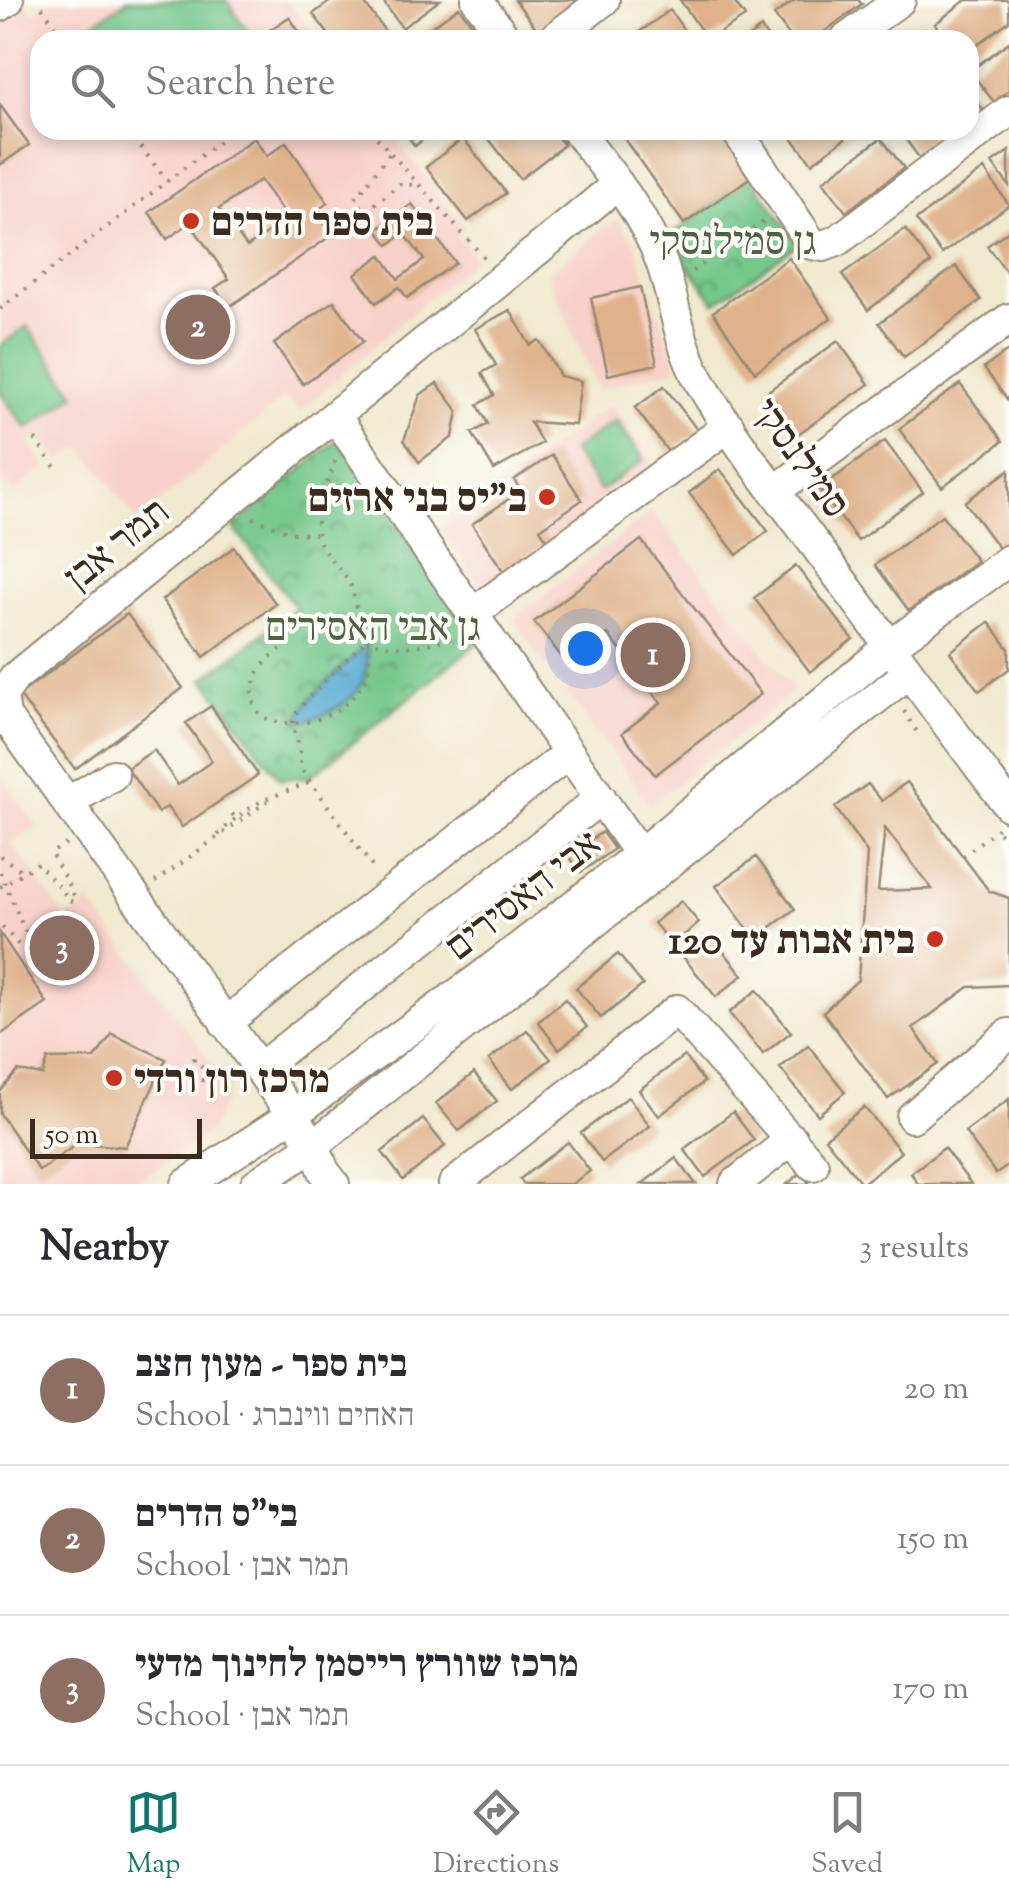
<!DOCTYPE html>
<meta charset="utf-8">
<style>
:root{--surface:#fff;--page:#f2f2f3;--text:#2b2b33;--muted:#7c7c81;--line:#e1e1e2;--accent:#0f766e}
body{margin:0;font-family:"Sorts Mill Goudy","Frank Ruhl Libre",serif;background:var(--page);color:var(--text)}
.scale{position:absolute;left:30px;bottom:25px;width:172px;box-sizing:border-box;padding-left:10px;border:5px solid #3b2a1e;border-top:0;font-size:28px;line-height:35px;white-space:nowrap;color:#3b2a1e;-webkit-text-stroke:8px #fdfcf7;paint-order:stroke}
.you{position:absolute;left:585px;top:648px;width:35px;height:35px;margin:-25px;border:8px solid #fff;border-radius:50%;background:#1a73e8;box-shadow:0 0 0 15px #1a73e833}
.badge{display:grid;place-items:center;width:65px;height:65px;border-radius:50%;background:var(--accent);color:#fff;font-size:32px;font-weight:700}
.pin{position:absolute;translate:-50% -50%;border:5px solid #fff;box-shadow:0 2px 10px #0006}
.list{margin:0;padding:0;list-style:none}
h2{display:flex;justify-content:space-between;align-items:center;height:130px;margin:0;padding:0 40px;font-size:42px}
h2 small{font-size:32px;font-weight:400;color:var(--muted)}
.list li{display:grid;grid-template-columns:65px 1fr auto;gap:30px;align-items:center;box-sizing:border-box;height:150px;padding:0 40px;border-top:2px solid var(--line)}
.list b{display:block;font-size:38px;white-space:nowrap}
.list p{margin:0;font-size:32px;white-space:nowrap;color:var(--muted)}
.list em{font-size:32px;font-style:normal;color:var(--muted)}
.icon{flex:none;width:55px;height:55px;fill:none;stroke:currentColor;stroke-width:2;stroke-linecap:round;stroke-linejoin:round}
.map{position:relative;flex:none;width:1009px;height:1184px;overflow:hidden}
.search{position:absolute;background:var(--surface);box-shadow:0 5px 15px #0003;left:30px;right:30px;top:30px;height:110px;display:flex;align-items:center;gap:25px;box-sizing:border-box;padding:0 35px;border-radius:30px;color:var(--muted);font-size:38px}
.sheet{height:580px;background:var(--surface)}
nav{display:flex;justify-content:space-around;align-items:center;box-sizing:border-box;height:140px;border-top:2px solid var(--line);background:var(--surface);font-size:28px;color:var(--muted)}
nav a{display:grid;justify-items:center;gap:5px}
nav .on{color:var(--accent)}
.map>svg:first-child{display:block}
</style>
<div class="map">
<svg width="1009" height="1184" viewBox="0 0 1009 1184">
<defs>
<pattern id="park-crowns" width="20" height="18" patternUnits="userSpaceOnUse" patternTransform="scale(2.5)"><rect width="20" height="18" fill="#74c78b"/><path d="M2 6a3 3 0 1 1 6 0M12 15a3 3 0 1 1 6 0" fill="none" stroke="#60a271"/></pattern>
<pattern id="water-ripples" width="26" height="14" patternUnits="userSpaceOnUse" patternTransform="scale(2.5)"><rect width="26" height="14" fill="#5aabd4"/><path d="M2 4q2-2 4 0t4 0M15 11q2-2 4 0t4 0" fill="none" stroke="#4c8bab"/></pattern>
</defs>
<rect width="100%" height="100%" fill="#fdfcf7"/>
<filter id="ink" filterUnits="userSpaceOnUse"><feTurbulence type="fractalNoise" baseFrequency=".01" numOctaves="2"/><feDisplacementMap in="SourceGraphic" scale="20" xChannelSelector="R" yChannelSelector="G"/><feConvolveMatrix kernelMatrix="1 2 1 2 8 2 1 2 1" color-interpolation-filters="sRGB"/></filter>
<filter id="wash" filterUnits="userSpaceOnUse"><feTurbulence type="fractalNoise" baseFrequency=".0048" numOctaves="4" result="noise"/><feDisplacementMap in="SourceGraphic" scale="40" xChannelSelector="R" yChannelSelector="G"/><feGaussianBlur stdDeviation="2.25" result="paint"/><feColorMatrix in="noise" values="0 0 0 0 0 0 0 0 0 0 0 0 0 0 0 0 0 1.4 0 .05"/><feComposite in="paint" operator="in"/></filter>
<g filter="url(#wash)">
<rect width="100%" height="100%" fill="#f0e9cf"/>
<path fill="#f7d1c9" d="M0,0h22l11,13 19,-13h235l31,40h-278v90h348l77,97 -9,8 19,23 -175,153 -15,-14 -147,124 -57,-75 -20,15 -21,-26 -11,8 18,24 -34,26 -13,-17z
M618,218l18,28 41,122 -79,21 -51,-115z
M611,404l45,62 -172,124 -45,-62z
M652,511l142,179 -144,115 -137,-185z
M0,773l37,53 -24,18 53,74 23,-17 142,187 -22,44 -75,52h-128l-6,-8z"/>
<path fill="#74c78b" stroke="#587854" stroke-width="2.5" d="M127,0h99l23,33 -9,7h-170z
M27,326l49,68 -49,35 -27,-37v-46z
M616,420l28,40 -44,31 -28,-40z"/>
<path fill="url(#park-crowns)" stroke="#587854" stroke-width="2.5" d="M751,177l47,67 -83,59 -47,-66z
M338,439l142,202 -161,129 -11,7 -28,2 -76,-100 92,-71 -63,-81z"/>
<path fill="url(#water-ripples)" stroke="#4a6a79" stroke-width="2.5" d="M366,645c10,46 -29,68 -68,78 2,-22 51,-60 68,-78z"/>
<g id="blocks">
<path fill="#dfb28b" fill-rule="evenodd" d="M332,0h30l28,38 -57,2 -20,-26z
M382,0h58l-38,28z
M515,0h76l-49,36z
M680,0h53l12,17 -37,23z
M795,0h63l4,4 -49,36h-20l-19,-25z
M966,0h43v21l-40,30v-11h-22l-12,-16z
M459,7l25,33h-58l-5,-6z
M670,10l21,30h-63z
M289,17l16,23h-50z
M761,28l8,12h-24z
M925,29l9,11h-23z
M1009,42v48l-15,12 -24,-31z
M969,91l15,20 -15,11z
M0,105l29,40 -29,20z
M403,130h32l-20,16z
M482,130h70l12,15 -44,34z
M618,130h100l33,47 -67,47z
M794,130h62l-44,33 -23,-29z
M899,130h59l-38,29z
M254,138l13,18 19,-14 42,61 -12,8 16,24 -103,72 -14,-19 14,-9 -39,-56 -23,16 -18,-27zM260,180l28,39 -41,28 -28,-38z
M463,138l43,55 -38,28 -42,-54z
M881,138l23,30 -58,44 -23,-31z
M1009,151v35l-17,-23z
M984,169l25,36 -67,49 -26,-34z
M412,204l43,59 -48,35 -8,-11 -23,16 -21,-29 26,-19 17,24 26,-19 -20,-27 -15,12 -12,-15z
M905,229l26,34 -63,47 -26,-35z
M1009,230v46l-22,-30z
M789,258l42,60 -76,54 -42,-60z
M956,266l25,34 -77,57 -25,-34z
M640,287l17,77 -49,11 -17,-77z
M334,301l29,41 -60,42 -29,-40z
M510,310l20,35 9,-5 21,36 21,5 -6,44 -45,-3 12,21 -48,27 -22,-37 16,-9 -10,-19 16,-10 -12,-22 14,-8 -21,-36z
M838,341l31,43 -71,50 -30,-43z
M1009,350v52l-25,-34z
M437,383l21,28 -5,26 -34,25 -15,-22 16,-45z
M960,384l43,57 -61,46 -43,-58z
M664,386l34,45 -29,22 -34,-45z
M885,441l38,51 -65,49 -39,-52z
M552,455l30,45 -42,29 9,13 -45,30 -32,-48 49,-33 -7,-11z
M720,469l48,62 -31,24 -48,-62z
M1009,470v73l-9,7 -35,-48z
M942,515l35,46 -68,50 -34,-46z
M641,540l120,154 -106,81 -33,-42 39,-30 -53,-69 -40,31 -34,-43z
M234,547l42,57 -72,53 -42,-57z
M796,566l57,73 -43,33 -56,-74z
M127,614l56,74 -108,81 -56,-74z
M989,622l20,27v20l-30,22 -29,-39z
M211,706l47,69 -76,52 -15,-20 -9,6 -31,-45 27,-18 24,35 34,-24 -26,-38z
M907,782l82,109 20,7v87l-40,2 -56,41 25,36 -50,35 -65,-87 35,-32 9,-127 -32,-46 33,-23 14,17zM885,828l47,61 -54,2z
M602,832l12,17 -33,23 -13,-17z
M756,857l39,52 -40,30 -39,-53z
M681,901l18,22 -27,22 -18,-22z
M0,933l47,70 -47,32z
M711,936l32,39 -27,22 -32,-39z
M618,954l25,31 -42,33 -25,-30z
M757,990l34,42 -28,22 -34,-41z
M565,999l22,28 -28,22 -21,-27z
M527,1030l24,29 -39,30 -23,-29z
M112,1034l54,25 -41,88 -47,-4 -39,28 -39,-57v-22l18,-21 25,4 5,-16 47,-1z
M808,1045l37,47 -27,23 -38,-47z
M684,1056l20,26 -45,34 -20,-26z
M474,1073l23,28 -38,30 -23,-28z
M628,1097l22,29 -48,36 -21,-29z
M1009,1099v66l-13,9 -31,-42z
M864,1107l37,45 -39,32 -37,-46z
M733,1112l21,28 -49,37 -21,-28z
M423,1119l22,27 -42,34 -21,-28z
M568,1142l22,29 -18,13h-48l-4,-5z
M944,1148l27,36h-53l-7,-11z
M676,1158l20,26h-54z
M801,1173l9,11h-23z"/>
</g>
</g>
<g filter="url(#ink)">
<use href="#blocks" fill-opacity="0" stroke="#968a76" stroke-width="2.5"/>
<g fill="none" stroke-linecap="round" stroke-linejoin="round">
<defs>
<path id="minor" d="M477,0l30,40
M0,6l8,-6
M552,40l52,-40
M845,40l55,-40
M576,130c33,42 68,83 86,134 13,39 17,80 37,116 36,64 85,122 128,181 61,82 120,164 182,245
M740,130l-1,4 73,110 11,2 14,-5 172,-130
M335,416l314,452
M775,491l234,-172
M472,614l257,-188
M67,803l46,-28
M225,1023l344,-270
M259,1069l342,-271
M912,1117l97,-83
M187,1184l105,-69 189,-138 159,-123 250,-208 119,-86
M256,1184l58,-39 593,-471
M334,1184l-10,-13 -10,-26 -309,-429 -3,-21 12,-17 604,-494
M454,1184l223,-174 136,155
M735,1184l57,-45"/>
</defs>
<use href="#minor" stroke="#968a76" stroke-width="34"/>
<path stroke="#968a76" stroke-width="4" stroke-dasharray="2.5 8" stroke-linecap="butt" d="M42,7l23,33
M128,130l39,51
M370,130l117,131
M389,154l-33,44 9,14 35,-28 17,1
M692,271l74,-51
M0,309l234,-179
M35,439l22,31
M335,461c-8,30 -29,60 -11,89 8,13 21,22 27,37 7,18 4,37 16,52l-59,59 -13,17 -3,10 7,20 2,24 75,103
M253,518l39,15 23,1
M281,649c-23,15 -39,44 -20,67 38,20 94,-3 107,-45 3,-11 -2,-22 -1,-32 31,14 59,6 91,-3
M904,711l13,21
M232,814l4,4 25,-17 50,-19
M999,832l10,12
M218,835l18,-17
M0,856l24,16
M963,856l35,-28
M0,872l28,66 -9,7 -19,-20
M155,882l114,-82
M0,887l38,-24 33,38 5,-2 -25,-46 15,-9
M160,1073l30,8 24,-2
M190,1081l4,-22 20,20 14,-9"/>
<use href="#minor" stroke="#fff" stroke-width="30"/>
</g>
</g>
<g fill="#c8321e" stroke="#fdfcf7" stroke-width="4">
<circle cx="191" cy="221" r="10"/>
<circle cx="547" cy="497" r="10"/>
<circle cx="935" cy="939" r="10"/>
<circle cx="114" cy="1078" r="10"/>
</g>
<g text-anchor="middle" stroke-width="8" stroke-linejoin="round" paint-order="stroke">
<g font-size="40" font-weight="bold" fill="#3b2a1e" stroke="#fdfcf7" text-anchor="start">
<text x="211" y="235">בית ספר הדרים</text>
<text x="527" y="511" text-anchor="end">ב"יס בני ארזים</text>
<text x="915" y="953" text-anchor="end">בית אבות עד 120</text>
<text x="134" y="1092">מרכז רון ורדי</text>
</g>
<g font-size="40" fill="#4f6144" stroke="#fdfcf7">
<text x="733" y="254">גן סמילנסקי</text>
<text x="373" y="640">גן אבי האסירים</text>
</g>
<g font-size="40" fill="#3b2a1e" stroke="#fdfcf7">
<text transform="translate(802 457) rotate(54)" y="14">סמילנסקי</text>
<text transform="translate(116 543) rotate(-39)" y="14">תמר אבן</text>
<text transform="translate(522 894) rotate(-38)" y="14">אבי האסירים</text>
</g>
</g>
</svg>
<div class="scale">50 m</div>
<div class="you"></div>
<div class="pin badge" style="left:653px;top:655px;background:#8d6e63">1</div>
<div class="pin badge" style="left:198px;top:327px;background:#8d6e63">2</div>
<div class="pin badge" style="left:62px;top:948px;background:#8d6e63">3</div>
<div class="search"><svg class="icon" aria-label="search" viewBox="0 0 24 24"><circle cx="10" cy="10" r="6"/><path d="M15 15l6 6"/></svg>Search here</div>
</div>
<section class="sheet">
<h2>Nearby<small>3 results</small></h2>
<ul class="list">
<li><span class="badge" style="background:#8d6e63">1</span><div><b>בית ספר - מעון חצב</b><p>School · האחים ווינברג</p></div><em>20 m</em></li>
<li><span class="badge" style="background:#8d6e63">2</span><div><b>בי&quot;ס הדרים</b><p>School · תמר אבן</p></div><em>150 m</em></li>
<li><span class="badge" style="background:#8d6e63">3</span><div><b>מרכז שוורץ רייסמן לחינוך מדעי</b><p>School · תמר אבן</p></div><em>170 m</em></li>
</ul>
</section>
<nav>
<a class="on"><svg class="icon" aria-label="map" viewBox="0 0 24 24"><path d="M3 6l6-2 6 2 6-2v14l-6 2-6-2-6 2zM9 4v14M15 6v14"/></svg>Map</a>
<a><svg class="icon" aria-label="directions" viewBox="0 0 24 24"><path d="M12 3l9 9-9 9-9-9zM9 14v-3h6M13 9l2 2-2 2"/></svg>Directions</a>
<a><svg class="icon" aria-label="saved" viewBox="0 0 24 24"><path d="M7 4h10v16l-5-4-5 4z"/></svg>Saved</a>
</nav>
